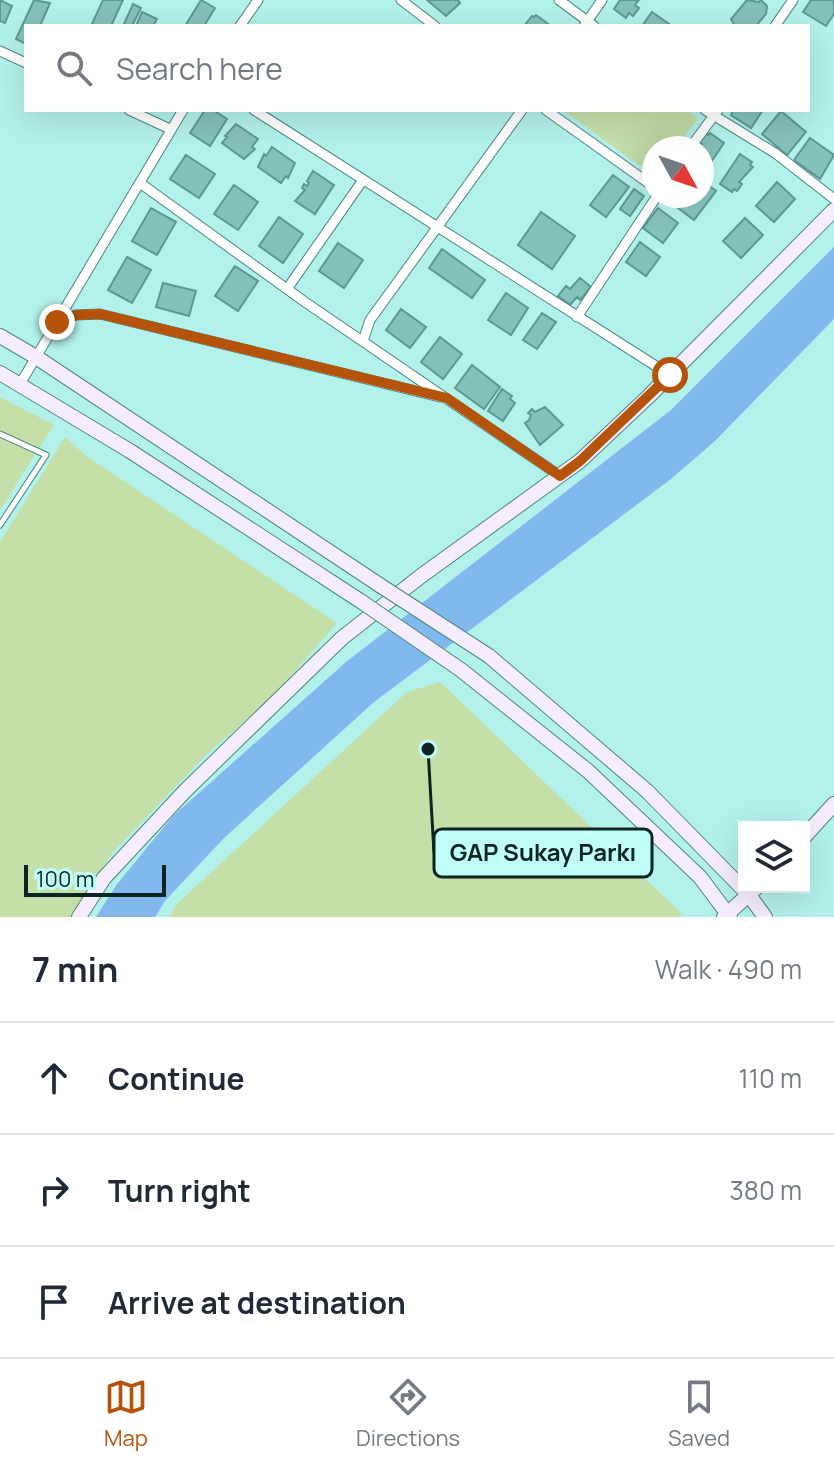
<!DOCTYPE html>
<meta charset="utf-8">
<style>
:root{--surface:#fff;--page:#f2f2f3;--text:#1f2937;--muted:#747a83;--line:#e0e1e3;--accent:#b45309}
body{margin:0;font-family:Manrope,sans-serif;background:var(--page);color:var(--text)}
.controls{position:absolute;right:24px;bottom:24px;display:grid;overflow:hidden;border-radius:0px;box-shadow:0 8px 32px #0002}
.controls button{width:72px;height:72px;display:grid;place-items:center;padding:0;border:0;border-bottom:2px solid var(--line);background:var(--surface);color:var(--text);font:40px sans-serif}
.compass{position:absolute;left:642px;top:136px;width:72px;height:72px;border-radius:50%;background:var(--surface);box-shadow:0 8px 32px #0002;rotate:130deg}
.scale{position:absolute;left:24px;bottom:20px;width:142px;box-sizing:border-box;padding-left:8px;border:4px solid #0c2523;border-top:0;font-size:22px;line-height:28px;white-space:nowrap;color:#0c2523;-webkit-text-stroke:6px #c0fff9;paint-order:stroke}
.stop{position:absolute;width:24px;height:24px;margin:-18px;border:6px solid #b45309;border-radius:50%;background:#fff}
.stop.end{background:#b45309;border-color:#fff;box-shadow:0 2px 8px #0008}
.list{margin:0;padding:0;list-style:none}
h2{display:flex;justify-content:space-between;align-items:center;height:104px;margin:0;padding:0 32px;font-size:34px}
h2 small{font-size:26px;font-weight:400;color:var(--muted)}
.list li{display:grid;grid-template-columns:52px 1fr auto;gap:24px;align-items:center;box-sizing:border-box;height:112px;padding:0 32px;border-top:2px solid var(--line)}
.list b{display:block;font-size:30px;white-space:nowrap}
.list em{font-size:26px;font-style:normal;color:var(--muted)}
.icon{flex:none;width:44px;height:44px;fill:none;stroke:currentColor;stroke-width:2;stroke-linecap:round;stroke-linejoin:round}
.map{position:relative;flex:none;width:834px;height:917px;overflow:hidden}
.search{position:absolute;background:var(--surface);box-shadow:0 8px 32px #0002;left:24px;right:24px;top:24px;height:88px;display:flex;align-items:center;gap:20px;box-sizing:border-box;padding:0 28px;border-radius:0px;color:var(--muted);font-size:30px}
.sheet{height:440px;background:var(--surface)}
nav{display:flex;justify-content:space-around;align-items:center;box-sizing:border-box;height:112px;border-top:2px solid var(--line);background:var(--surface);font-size:22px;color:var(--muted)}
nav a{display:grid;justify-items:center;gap:4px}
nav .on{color:var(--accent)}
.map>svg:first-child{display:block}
</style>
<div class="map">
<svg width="834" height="917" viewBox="0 0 834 917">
<rect width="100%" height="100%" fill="#b3f1eb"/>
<path fill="#c5dfa9" d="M563,110h123l12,8 -22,30h-22v28z
M0,397l54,28 -54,85z
M65,437l20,18 252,168 -68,78 -62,53 -94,98 -43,65h-70v-375z
M440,682l242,232 -3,3h-510l10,-15 228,-210z"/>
<path fill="#81b9ef" d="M834,247v72l-119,122 -44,38 -297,223 -151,137 -58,62 -10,16h-59l21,-33 56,-68 173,-154 325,-252z"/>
<path fill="#85c1bb" stroke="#5c9893" stroke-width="2" d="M0,0l12,6 -7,17 -5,-2z
M34,0l16,3 -10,23h-14v18l-10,-5z
M103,0h20l-12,26h-20z
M201,0l14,8 -11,18h-19z
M427,0h31l2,3 -14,13z
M620,0h19l-4,5 4,3 -6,8 -4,-3 -3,5 -12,-9z
M747,0l12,2 2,-2 6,6 -1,8 -10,12h-21l-4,-7z
M811,0h23v14l-8,12 -23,-14z
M133,4l8,4 -9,18h-9z
M142,12l15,7 -4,7h-17z
M652,12l20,14h-30z
M536,15l15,11h-27l8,-10 2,1z
M205,110h8l14,9 -17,27 -20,-13z
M733,110h30l-12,18 -20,-13z
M781,111l25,21 -19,23 -25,-21z
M236,124l22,15 -6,8 3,2 -11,10 -22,-16 5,-6 -2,-1z
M705,133l3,2 2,-2 14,10 -21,31 -1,-26h-3l3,-4 -3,-2z
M810,138l24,17 -14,24 -26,-19z
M272,147l23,16 -7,15 -2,-2 -5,7 -23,-16 6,-13 2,2z
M740,154l12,8 -2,3 3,2 -14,15 3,2 -5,7 -3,-2 -2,3 -12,-8z
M186,155l29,19 -16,24 -29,-19z
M313,171l21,14 -19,29 -20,-13 10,-11 -3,-2 2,-4 3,2 2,-3 -2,-2z
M613,175l16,12 -23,30 -16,-12z
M702,180l14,11 -22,29 -24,-18 4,-6h28z
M777,182l18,17 -21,23 -18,-16z
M234,185l24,17 -20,28 -24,-16z
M634,189l10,7 -14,20 -10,-7z
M151,208l25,14 -19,33 -25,-14z
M658,208l20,15 -15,20 -20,-15z
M541,212l34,24 -23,33 -34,-24z
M279,217l24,17 -20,29 -24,-17z
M745,218l18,17 -22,23 -18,-17z
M640,242l20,15 -14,19 -20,-14z
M338,243l25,17 -19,28 -25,-17z
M442,249l43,31 -13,18 -43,-30z
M127,257l24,13 -19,33 -24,-13z
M235,266l23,15 -20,30 -23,-15z
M580,278l11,9 -11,13 -3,-3 -7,8 -12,-9 8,-10 4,3z
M163,283l33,8 -7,25 -33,-9z
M506,293l22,15 -17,27 -23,-15z
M401,309l25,18 -16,21 -24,-18z
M542,313l14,9 -19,27 -14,-9z
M440,337l22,17 -19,25 -22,-17z
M472,365l28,22 -16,22 -29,-21z
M502,389l10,7 -2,3 5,4 -12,18 -15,-10z
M545,407l18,18 -23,20 -15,-22 4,-3 2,-5 -3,-2 4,-4 3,3z"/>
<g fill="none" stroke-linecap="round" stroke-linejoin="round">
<defs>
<path id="lane" d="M0,434l46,21 -46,70"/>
<path id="street" d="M401,0l34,26
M559,0l35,26
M240,26l18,-26
M584,26l18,-26
M775,26l18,-26
M0,51l26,12
M129,110l41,19
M254,110l416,265
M546,110l108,77
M705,110l70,43 59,46
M690,148l28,-38
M140,183l165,119 255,174
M287,289l76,-109
M577,317l80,-121
M57,322l19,-7 24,-1 340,83
M363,341l7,-21 152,-210
M20,384l163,-274"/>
<path id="secondary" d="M0,336l36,21 345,229
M0,373l130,78 232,151
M489,656l158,135 102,104 16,22
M461,670l127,101 112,106 30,40
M804,837l30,-33
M79,917l25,-39 81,-87 157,-153 79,-62 159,-115 69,-65 185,-186
M724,917l33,-30"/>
</defs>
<use href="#lane" stroke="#4b8681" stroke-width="7"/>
<use href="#street" stroke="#4b8681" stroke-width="11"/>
<use href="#secondary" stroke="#4b8681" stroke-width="16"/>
<use href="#lane" stroke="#fff" stroke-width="5"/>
<use href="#street" stroke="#fff" stroke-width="9"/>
<use href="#secondary" stroke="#f5ecfc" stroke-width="14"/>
<defs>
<path id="secondary-bridge" d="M381,586l108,70
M362,602l99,68"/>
</defs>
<use href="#secondary-bridge" stroke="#4b8681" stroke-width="16" stroke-linecap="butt"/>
<use href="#secondary-bridge" stroke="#f5ecfc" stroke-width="14"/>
</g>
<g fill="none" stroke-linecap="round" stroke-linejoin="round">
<path stroke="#b45309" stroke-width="10" d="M57,322l19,-7 24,-1 347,84 113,78 20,-15 90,-86"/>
</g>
<path fill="none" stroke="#0c2523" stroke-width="3" d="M428 749L434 853"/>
<circle fill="#0c2523" stroke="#c0fff9" stroke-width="3" cx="428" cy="749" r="8"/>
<rect fill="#c0fff9" stroke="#0c2523" stroke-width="3" x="434" y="829" width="218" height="48" rx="8"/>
<g font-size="24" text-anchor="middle" font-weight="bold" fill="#0c2523">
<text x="543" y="861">GAP Sukay Parkı</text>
</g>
</svg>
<div class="controls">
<button><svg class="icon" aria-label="layers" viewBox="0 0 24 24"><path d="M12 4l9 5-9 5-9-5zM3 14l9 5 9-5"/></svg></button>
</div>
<svg class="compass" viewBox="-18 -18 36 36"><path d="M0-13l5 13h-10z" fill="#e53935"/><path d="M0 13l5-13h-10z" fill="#747a83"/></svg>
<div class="scale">100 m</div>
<div class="stop" style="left:670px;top:375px"></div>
<div class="stop end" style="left:57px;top:322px"></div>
<div class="search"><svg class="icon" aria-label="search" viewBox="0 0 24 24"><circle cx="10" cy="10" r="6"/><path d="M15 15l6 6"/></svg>Search here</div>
</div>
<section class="sheet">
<h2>7 min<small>Walk · 490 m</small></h2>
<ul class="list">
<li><svg class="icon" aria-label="ahead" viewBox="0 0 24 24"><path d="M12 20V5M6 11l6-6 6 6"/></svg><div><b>Continue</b></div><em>110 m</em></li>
<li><svg class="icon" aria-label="right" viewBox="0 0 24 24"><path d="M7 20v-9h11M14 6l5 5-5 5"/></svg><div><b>Turn right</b></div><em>380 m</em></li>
<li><svg class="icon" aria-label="arrive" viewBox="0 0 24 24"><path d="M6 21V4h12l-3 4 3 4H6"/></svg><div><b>Arrive at destination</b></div></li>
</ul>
</section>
<nav>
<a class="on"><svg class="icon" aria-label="map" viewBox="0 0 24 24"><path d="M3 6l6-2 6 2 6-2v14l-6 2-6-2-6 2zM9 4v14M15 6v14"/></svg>Map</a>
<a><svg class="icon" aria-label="directions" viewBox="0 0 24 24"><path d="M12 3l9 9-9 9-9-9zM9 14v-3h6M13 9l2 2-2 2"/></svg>Directions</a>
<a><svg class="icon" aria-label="saved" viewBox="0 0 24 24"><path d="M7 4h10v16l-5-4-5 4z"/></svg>Saved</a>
</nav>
